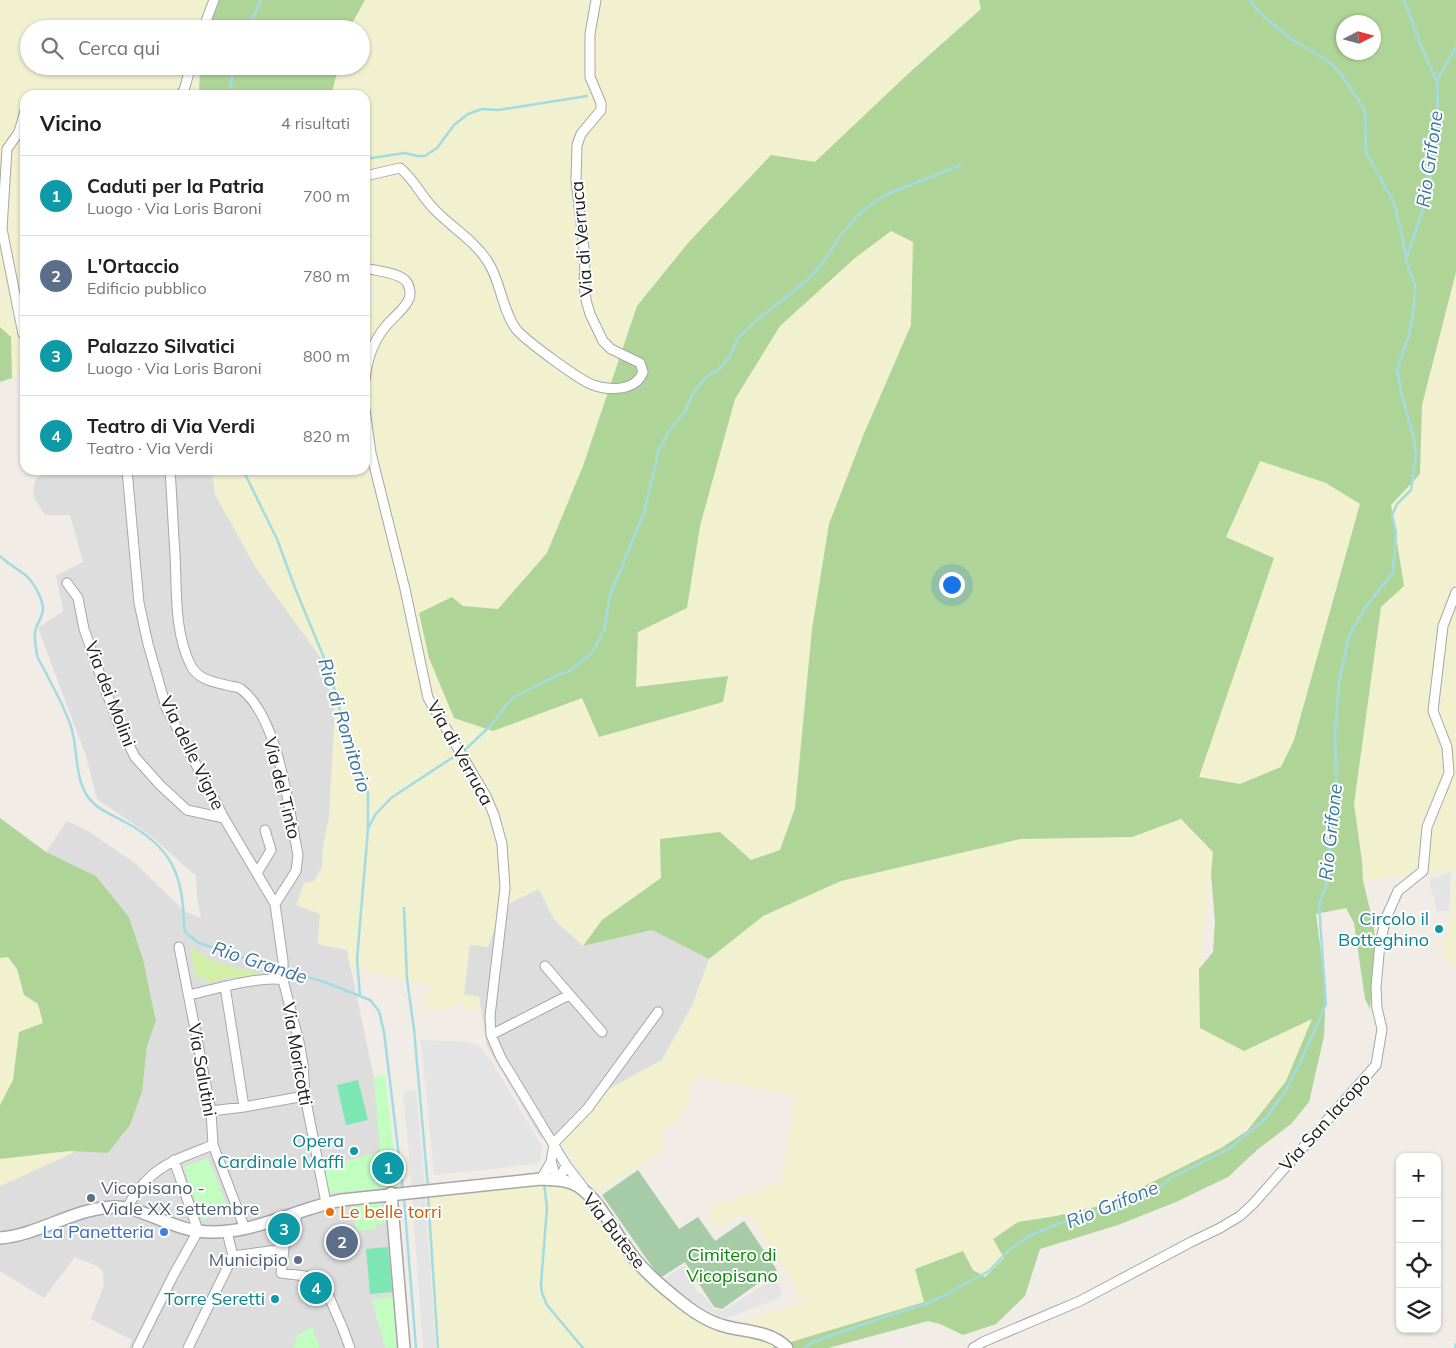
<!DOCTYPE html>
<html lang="it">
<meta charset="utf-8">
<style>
:root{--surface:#fff;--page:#f6f6f6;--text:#202124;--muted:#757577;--line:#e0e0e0;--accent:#d00016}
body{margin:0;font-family:Mulish,sans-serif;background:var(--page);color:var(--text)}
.controls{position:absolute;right:15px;bottom:15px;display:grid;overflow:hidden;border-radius:10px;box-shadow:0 1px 4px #0004}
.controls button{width:45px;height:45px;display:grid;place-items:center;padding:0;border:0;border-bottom:1px solid var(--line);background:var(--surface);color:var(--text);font:25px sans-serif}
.compass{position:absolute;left:1336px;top:15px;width:45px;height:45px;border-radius:50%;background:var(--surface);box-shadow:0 1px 4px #0004;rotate:84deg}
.you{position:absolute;left:951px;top:584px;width:18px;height:18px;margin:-12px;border:4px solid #fff;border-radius:50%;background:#1a73e8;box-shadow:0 0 0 8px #1a73e833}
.badge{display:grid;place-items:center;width:32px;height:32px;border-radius:50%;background:var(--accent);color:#fff;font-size:16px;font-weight:700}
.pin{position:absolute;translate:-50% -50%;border:2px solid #fff;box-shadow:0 1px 5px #0006}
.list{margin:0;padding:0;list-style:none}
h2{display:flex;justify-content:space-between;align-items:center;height:65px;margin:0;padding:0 20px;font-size:21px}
h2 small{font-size:16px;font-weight:400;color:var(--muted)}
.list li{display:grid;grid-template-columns:32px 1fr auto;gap:15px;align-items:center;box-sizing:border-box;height:80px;padding:0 20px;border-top:1px solid var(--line)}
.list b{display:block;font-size:19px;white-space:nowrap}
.list p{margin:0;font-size:16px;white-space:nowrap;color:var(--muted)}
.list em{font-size:16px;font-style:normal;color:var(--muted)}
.icon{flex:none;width:28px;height:28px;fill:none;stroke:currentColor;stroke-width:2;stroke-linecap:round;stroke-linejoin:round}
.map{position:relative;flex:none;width:1456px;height:1348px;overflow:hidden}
.search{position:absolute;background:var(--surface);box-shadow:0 1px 4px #0004;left:20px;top:20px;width:350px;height:55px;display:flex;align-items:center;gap:12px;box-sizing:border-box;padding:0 18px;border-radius:28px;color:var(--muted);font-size:19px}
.panel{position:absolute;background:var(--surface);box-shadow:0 1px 4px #0004;left:20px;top:90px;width:350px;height:385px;border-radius:15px}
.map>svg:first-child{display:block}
</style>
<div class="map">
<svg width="1456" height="1348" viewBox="0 0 1456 1348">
<rect width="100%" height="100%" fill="#f1ece5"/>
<path fill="#dedddd" d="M47,470h165l3,24 41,74 65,90 14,55 -6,104 -6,30 -1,20 -8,14 6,33 -2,30 29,6 30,143 7,94 5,29 12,132h-272l3,-8 -41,-21 13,-34 -1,-13 -4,-5 -24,-10 -31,41 -44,-27v-85l77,-35 31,2 22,-28 12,-33 5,-46 9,-25 -13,-62 -14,-42 -33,-41 -50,-24 21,-31 21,10 48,33 48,47 17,7 -4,-21 -1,-21 -45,-40 -54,-37 -10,-40 -49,-131 25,-17 -7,-35 27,-14 -13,-47h-25l-12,-19 2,-16z
M539,889l15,30 29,27 69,-16 57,29 -16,45 -31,56 -55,30 -47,51 -20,-4 -53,-91 -8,-49 -15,-2 6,-50 33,-39z"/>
<path fill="#f1f0cf" d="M0,0h217l-11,29h-177v37h171l-1,29h-174v279l-13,4 -1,-40 -11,-11v-30l4,-12 -4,-1z
M365,0h614l2,9 -72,64 -94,89 -232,304 -36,87 -49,56 -35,-3 -9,112 39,13 89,-33 145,-22 -91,11 2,-56 49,-23 13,-82 35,-127 45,-73 75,-68 36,-27 23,11 -3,83 -48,111 -34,88 -17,105 -17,179 -15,42 -29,10 -31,-28 -59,46 -59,42 -19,26 -29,-27 -15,-30 -36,17 -15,41 -19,-2 -5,49 15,3 2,15 -15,-3 -3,-5h-9l-2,6 -29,-1 -1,-13 6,-4 1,-6 -79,-19 -3,-17 -29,-6 2,-30 -24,-9 8,-22 10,-2 8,-14 1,-20 6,-30 6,-104 -14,-55 -65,-90 -41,-74 -3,-24h153v-167l11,-3 -6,-14 -5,1v-192h-34l8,-29h22v-37h-12z
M1456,272v694l-14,-10 8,-36 5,-49 -92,10 -1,-20 -8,-57 27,-197 23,-21 -13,-81 29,-31 2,-69z
M1260,461l66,22 34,21 -66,237 -13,26 -41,17 -42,-6 76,-220 -48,-21z
M1181,819l32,33 -14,117 1,59 44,23 68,-33 -26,63 -40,50 -25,17 -113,56 -52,12 -38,6 -13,36 -20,19 -12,-7 -10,-18 -46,27 7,23 -135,41 -9,-9 -15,-5 -26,-5 1,-2 66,-21 -1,-3 -6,1 -2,-9 -3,-7 -42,-64 -6,-4 -8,1 -20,12 -6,-4 -3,-11 5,-8 65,-22 5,-15 11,-72 -100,-21 -9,35 -5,2 -1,7 -16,10 -3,13 3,8 -67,42 -19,-23 -18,-28 47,-51 55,-30 31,-56 16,-45 54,-43 78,-35 179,-42 112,-2z
M8,957l9,12 7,26 14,9 5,19 -24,9 -6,48 -13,25v-147z
M69,1151h8l-77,35v-27z
M535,1185l33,3 14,6 9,10 54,74 18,17 30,21 20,10 63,18 -4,4h-336l-11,-154z"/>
<path fill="#d2efa8" d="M192,948c21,17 48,20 74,27l-37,3 -23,5 -2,-6 -7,2 -7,-27z"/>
<path fill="#afd497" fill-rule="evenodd" d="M217,0h148l-16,29h-143z
M979,0h477v272l-34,133 -2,69 -29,31 13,81 -23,21 -27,197 8,57 1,20 11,45 1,30 -5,53 -5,-10 -11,-76 -8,-15 -30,6 10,76 -2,46 -15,66 -18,22 -33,25 -30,28 -52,25 -58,23 -78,24 -15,47 -29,28 -33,11 -23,-11 -12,-3 -100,27h-57l153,-46 -9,-33 48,-18 10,19 12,7 19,-19 -11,-19 25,-17 38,-6 52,-12 113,-56 26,-17 39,-50 26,-62 -68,32 -44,-23 -1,-59 14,-17 2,-30 -4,-48 2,-22 -32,-33 -49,18 -112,2 -179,42 -78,35 -54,43 -57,-29 -69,16 19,-26 59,-42 -1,-39 60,-7 31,28 29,-10 15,-42 17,-179 17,-105 34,-88 48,-111 2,-83 -22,-11 -36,27 -75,68 -45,73 -35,127 -13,82 -49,24 -2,55 92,-11 -5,26 -124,35 -17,-39 -89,33 -39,-13 -25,-60 -10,-45 33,-16 11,9 35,3 49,-56 36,-87 54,-160 51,-63 83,-88 44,7 94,-89 72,-64zM1344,22h30v30h-30zM1260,461l66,22 34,21 -66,236 -13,27 -41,17 -41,-7 75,-219 -48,-21z
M200,66h139l-8,29h-132z
M0,327l11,10 1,41 -12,4z
M0,818l46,34 50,24 33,41 14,42 13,62 -9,25 -5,46 -12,33 -22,28 -39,-2 -69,8v-54l13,-25 6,-48 24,-9 -5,-19 -14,-9 -7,-26 -9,-12 -8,1z"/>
<path fill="#a5cca6" d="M638,1170l41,59 19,-12 17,24 29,-20 33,49 -55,39 -8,-2 -29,-45 -25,16 -58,-83z"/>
<path fill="#c1fec0" d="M385,1074l13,113 -68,6 -7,-26 57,-15 -6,-73 2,-2z
M208,1158l22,55 -28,7 -18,-53z
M372,1201l8,3 8,7 2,12 -14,1v5l-19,2 -6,-26z
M394,1297l5,51h-14l-13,-49z
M312,1327l8,21h-27l5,-14z"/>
<path fill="#7de7b3" d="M358,1080l10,40 -22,5 -9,-40z
M388,1247l4,45 -22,2 -4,-45z"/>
<path fill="#e4e4e4" d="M1451,872l-2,39h-12l-8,-31z
M421,1040l47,2 11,4 15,19 48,81 -1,11 -4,7 -103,11z
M416,1090l9,96 -13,2 -9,-97z
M425,1194l11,154h-13l-11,-152z
M684,1265l11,16 -1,5 5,7 4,1 10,15 4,1 6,1 54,-35 1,3 -1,3 6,12 -6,5 -52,20 -36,-19 -25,-21z"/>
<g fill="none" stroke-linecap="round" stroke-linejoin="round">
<path stroke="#a2dbe2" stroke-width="2.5" d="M1250,0l7,10 31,27 43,26 11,13 23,34 1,42 28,51 8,32 4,23
M1404,0l18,48 14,32
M248,29l13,-29
M229,95l5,-29
M365,159l40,-6 12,3h8l12,-8 17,-23 14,-11 14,-5 16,1 89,-14
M243,470l34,69 18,49 27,65 9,23 13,50 24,67v36l-11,130 3,37
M0,556c7,7 16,12 24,18 8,6 16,20 18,29 4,10 -5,19 -7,29 -1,6 1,16 2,23 2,7 7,13 10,20 9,18 22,40 26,59 4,19 3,43 13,60 9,15 25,20 39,28 47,25 59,54 59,106l2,5 13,10 81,27
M368,829l7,-14 16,-17 76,-50 25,-24 19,-25 34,-18 24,-10 23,-18 12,-23 6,-35 34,-82 15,-64 12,-21 14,-16 7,-17 13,-17 14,-9 10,-12 10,-20 18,-17 47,-37 19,-20 17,-27 17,-20 11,-10 20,-12 73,-29
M404,908l3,71 7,50 14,158
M285,971l37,10 48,19 9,11 5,21 19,158
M544,1183l3,25 -6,76 1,9 5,12 36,43
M428,1195l10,153
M404,1198l12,150
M804,1348l9,-6 74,-26 36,-11 22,-10 44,-24 21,-22 19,-13 31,-13 44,-13 51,-19 18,-14 57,-29 36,-30 7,-10 13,-18 15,-29 25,-57 -7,-99 7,-19 6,-68 5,-20 -2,-63 4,-52 9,-43 4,-10 15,-25 26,-32 3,-41 -4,-17 5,-11 14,-14 5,-34 -2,-17 -12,-43 -5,-27 12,-34 5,-29 1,-21 -9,-25 22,-66 10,-84 -1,-30 19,-33
M1455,1348l1,-4"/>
<defs>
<path id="pedestrian" d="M284,1249l2,-5 9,-7 3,-25"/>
<path id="minor" d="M203,29l11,-29
M180,95l4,-5 7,-24
M25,111l-6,21 -12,17 -5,80 21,105 2,1
M365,176l35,-8c14,11 21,28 34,41 17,18 41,32 54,53 13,20 14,48 28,67 9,11 63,51 77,56 17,6 43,6 50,-13l-3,-9 -29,-14 -8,-8 -13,-27 -4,-14 -2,-16 1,-26 -9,-78 1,-35 4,-11 20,-24v-7l-11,-26v-43l6,-34
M365,268c11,3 32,4 41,13 4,5 5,13 3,18 -5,11 -16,18 -23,27 -13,15 -19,34 -21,54
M365,410l6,43 34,136 23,109 58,98 8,19 8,29 3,44 -15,128 1,19 10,23 65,107 17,22
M127,470l12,133 9,41 18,63 58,111 51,86 8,57v19l16,62 4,22 2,32 21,107
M170,470c2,28 3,56 5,84 2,37 -1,78 16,112 7,13 22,16 35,19 5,2 11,1 15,4 38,29 48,121 57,166l-2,16 -21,33
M67,583l11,15 6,31 23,65 12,31 16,32 25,28 27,25 37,8
M257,873l14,-23 -6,-20
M179,947l32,164 2,34 32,84
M545,966l57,66
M225,986l19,121
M189,995c22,-5 74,-20 94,-15
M491,1035l78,-40
M211,1111l33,-4 61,-11
M554,1143l34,-35 70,-96
M551,1162l6,18 5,-6 4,-9
M541,1179l10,-17 3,-18
M127,1208c22,-41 45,-47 86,-63
M227,1232l6,24
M233,1256l51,-7 -3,24 40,5 22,51 7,19
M137,1348l37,-74 24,-43 -24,-71
M188,1348l45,-92
M973,1348l10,-6 97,-41 111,-59 29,-14 20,-12 13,-12 123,-139 6,-36 -5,-21 -1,-21 4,-44 6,-25 12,-27 25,-20 4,-44 22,-54 -2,-26 -14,-36 10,-85 13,-34"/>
<path id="tertiary" d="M391,1193l13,155
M0,1238c39,-3 74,-30 114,-31 26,-1 56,21 84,24 50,7 96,-22 144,-31l199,-21c12,1 26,0 37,7 23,15 38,50 56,72 12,15 26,27 41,39 14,12 31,24 49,29 22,6 47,5 63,22"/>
</defs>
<use href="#pedestrian" stroke="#a7a7a7" stroke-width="9"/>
<use href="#minor" stroke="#a7a7a7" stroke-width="11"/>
<use href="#tertiary" stroke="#a7a7a7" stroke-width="14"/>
<use href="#pedestrian" stroke="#fff" stroke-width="7"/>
<use href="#minor" stroke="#fff" stroke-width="9"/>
<use href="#tertiary" stroke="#fff" stroke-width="11"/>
</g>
<g fill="#0f9aa8" stroke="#fff" stroke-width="2">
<circle cx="1439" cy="929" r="5"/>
<circle cx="354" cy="1151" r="5"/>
<circle cx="275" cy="1299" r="5"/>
</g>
<g fill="#5c6f8a" stroke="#fff" stroke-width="2">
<circle cx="91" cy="1198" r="5"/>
<circle cx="298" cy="1260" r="5"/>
</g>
<circle fill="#e8710a" stroke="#fff" stroke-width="2" cx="330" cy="1212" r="5"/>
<circle fill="#3f7fe0" stroke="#fff" stroke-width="2" cx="164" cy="1232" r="5"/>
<g text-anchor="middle" stroke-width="4" stroke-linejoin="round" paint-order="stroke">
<g font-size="18" fill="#202020" stroke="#fff">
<text transform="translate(582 239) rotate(-95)" y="6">Via di Verruca</text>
<text transform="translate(110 694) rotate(69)" y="6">Via dei Molini</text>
<text transform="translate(192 753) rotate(64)" y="6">Via delle Vigne</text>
<text transform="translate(460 753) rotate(61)" y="6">Via di Verruca</text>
<text transform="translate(282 788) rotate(76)" y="6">Via del Tinto</text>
<text transform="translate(297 1054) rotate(80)" y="6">Via Moricotti</text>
<text transform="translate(202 1070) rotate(80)" y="6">Via Salutini</text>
<text transform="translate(1325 1122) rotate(-48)" y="6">Via San Iacopo</text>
<text transform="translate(614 1231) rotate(52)" y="6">Via Butese</text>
</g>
<g font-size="18" fill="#0d838f" stroke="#fff" text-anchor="end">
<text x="1429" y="925">Circolo il<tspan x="1429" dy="21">Botteghino</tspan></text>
<text x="344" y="1147">Opera<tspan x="344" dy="21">Cardinale Maffi</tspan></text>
<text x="265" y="1305">Torre Seretti</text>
</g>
<g font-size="18" fill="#4e5e75" stroke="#fff" text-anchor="start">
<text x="101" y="1194">Vicopisano -<tspan x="101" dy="21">Viale XX settembre</tspan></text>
<text x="288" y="1266" text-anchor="end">Municipio</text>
</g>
<g font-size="18" fill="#c56008" stroke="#fff" text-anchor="start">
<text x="340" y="1218">Le belle torri</text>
</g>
<g font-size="18" fill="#366cbe" stroke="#fff" text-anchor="end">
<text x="154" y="1238">La Panetteria</text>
</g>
<g font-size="18" fill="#058a02" stroke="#fff">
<text x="732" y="1261">Cimitero di<tspan x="732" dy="21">Vicopisano</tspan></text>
</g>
<g font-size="19" font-style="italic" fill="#3c78a0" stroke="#fff">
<text transform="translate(1429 159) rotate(-82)" y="7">Rio Grifone</text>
<text transform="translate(345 725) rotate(73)" y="7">Rio di Romitorio</text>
<text transform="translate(1330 832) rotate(-84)" y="7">Rio Grifone</text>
<text transform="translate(260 962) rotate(18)" y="7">Rio Grande</text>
<text transform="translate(1112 1204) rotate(-22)" y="7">Rio Grifone</text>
</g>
</g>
</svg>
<div class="controls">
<button>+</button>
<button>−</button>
<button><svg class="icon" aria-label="locate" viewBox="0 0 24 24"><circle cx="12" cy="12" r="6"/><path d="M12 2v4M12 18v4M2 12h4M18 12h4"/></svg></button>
<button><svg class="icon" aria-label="layers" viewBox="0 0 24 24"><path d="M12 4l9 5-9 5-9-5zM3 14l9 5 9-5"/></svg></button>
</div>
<svg class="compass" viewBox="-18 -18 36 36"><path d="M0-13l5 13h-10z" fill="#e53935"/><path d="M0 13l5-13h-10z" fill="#757577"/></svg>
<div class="you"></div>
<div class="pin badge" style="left:388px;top:1168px;background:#0f9aa8">1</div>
<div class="pin badge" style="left:342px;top:1242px;background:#5c6f8a">2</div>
<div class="pin badge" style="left:284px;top:1229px;background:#0f9aa8">3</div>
<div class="pin badge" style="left:316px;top:1288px;background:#0f9aa8">4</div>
<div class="search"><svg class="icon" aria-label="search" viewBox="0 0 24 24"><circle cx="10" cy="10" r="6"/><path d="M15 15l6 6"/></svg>Cerca qui</div>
<section class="panel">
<h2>Vicino<small>4 risultati</small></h2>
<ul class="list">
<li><span class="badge" style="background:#0f9aa8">1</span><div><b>Caduti per la Patria</b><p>Luogo · Via Loris Baroni</p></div><em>700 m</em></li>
<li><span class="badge" style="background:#5c6f8a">2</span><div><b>L'Ortaccio</b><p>Edificio pubblico</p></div><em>780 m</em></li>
<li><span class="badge" style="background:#0f9aa8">3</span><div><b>Palazzo Silvatici</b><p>Luogo · Via Loris Baroni</p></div><em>800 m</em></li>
<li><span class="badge" style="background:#0f9aa8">4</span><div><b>Teatro di Via Verdi</b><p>Teatro · Via Verdi</p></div><em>820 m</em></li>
</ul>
</section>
</div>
